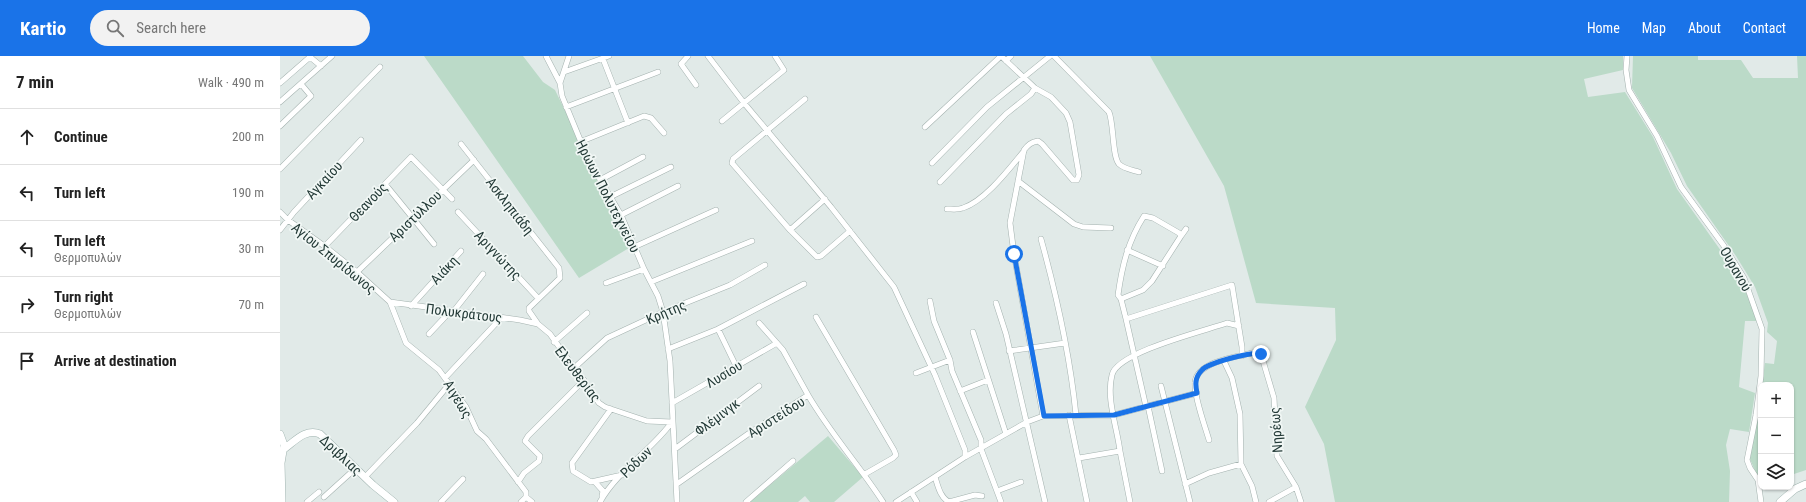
<!DOCTYPE html>
<meta charset="utf-8">
<style>
:root{--surface:#fff;--page:#f2f2f2;--text:#222;--muted:#767676;--line:#e0e0e0;--accent:#1a73e8}
body{margin:0;font-family:"Roboto Condensed",sans-serif;background:var(--page);color:var(--text)}
.controls{position:absolute;right:12px;bottom:12px;display:grid;overflow:hidden;border-radius:8px;box-shadow:0 1px 3px #0004}
.controls button{width:36px;height:36px;display:grid;place-items:center;padding:0;border:0;border-bottom:1px solid var(--line);background:var(--surface);color:var(--text);font:20px sans-serif}
.stop{position:absolute;width:12px;height:12px;margin:-9px;border:3px solid #1a73e8;border-radius:50%;background:#fff}
.stop.end{background:#1a73e8;border-color:#fff;box-shadow:0 1px 4px #0008}
.list{margin:0;padding:0;list-style:none}
h2{display:flex;justify-content:space-between;align-items:center;height:52px;margin:0;padding:0 16px;font-size:17px}
h2 small{font-size:13px;font-weight:400;color:var(--muted)}
.list li{display:grid;grid-template-columns:26px 1fr auto;gap:12px;align-items:center;box-sizing:border-box;height:56px;padding:0 16px;border-top:1px solid var(--line)}
.list b{display:block;font-size:15px;white-space:nowrap}
.list p{margin:0;font-size:13px;white-space:nowrap;color:var(--muted)}
.list em{font-size:13px;font-style:normal;color:var(--muted)}
.icon{flex:none;width:22px;height:22px;fill:none;stroke:currentColor;stroke-width:2;stroke-linecap:round;stroke-linejoin:round}
.map{position:relative;flex:none;width:1526px;height:446px;overflow:hidden}
header{display:flex;align-items:center;gap:24px;box-sizing:border-box;height:56px;padding:0 20px;background:var(--accent);color:#fff}
header strong{font-size:19px}
nav{display:flex;gap:22px;margin-inline-start:auto;font-size:14px}
.search{width:280px;height:36px;background:var(--page);display:flex;align-items:center;gap:10px;box-sizing:border-box;padding:0 14px;border-radius:22px;color:var(--muted);font-size:15px}
main{display:flex}
aside{flex:1;background:var(--surface)}
.map>svg:first-child{display:block}
</style>
<header>
<strong>Kartio</strong>
<div class="search"><svg class="icon" aria-label="search" viewBox="0 0 24 24"><circle cx="10" cy="10" r="6"/><path d="M15 15l6 6"/></svg>Search here</div>
<nav><a>Home</a><a>Map</a><a>About</a><a>Contact</a></nav>
</header>
<main>
<aside>
<h2>7 min<small>Walk · 490 m</small></h2>
<ul class="list">
<li><svg class="icon" aria-label="ahead" viewBox="0 0 24 24"><path d="M12 20V5M6 11l6-6 6 6"/></svg><div><b>Continue</b></div><em>200 m</em></li>
<li><svg class="icon" aria-label="left" viewBox="0 0 24 24"><path d="M17 20v-9H6M10 6l-5 5 5 5"/></svg><div><b>Turn left</b></div><em>190 m</em></li>
<li><svg class="icon" aria-label="left" viewBox="0 0 24 24"><path d="M17 20v-9H6M10 6l-5 5 5 5"/></svg><div><b>Turn left</b><p>Θερμοπυλών</p></div><em>30 m</em></li>
<li><svg class="icon" aria-label="right" viewBox="0 0 24 24"><path d="M7 20v-9h11M14 6l5 5-5 5"/></svg><div><b>Turn right</b><p>Θερμοπυλών</p></div><em>70 m</em></li>
<li><svg class="icon" aria-label="arrive" viewBox="0 0 24 24"><path d="M6 21V4h12l-3 4 3 4H6"/></svg><div><b>Arrive at destination</b></div></li>
</ul>
</aside>
<div class="map">
<svg width="1526" height="446" viewBox="0 0 1526 446">
<rect width="100%" height="100%" fill="#e1eae8"/>
<path fill="#bbdac8" d="M144,0h99l20,26 12,8 64,131 10,27 -50,30z
M870,0h473v14l-39,9 4,18 37,-5 28,45 24,52 64,90 16,42h-12l-6,66 16,6 -6,39 -19,-3 -4,16 4,26 -1,31h-394l-11,-58 -19,-37 31,-67 -1,-32 -79,-5 -32,-117z
M1353,0h65v4h43l12,18h45l-1,-22h9v414l-15,5v-90h-29l3,-22 9,1 3,-23 -10,-9 1,-9 -13,-36 -19,-31 -49,-70 -16,-33 -39,-65z
M1481,341v88l-11,-26z
M548,380l35,41 -29,25h-24l-5,-6 -7,6h-48z"/>
<g fill="none" stroke-linecap="round" stroke-linejoin="round">
<defs>
<path id="street" d="M266,0l14,27
M289,0l-9,27 2,13 26,63 33,56 23,54 14,27 5,16 7,49 7,141
M408,0l-7,8 15,21
M428,0l36,47 87,104 63,80 41,88 30,75v7
M721,0l34,32 16,9 15,16 4,9 9,53 -2,5h-4l-31,-36 -4,-3c-7,1 -10,4 -14,9l-14,73 4,31 29,162
M774,0l55,56c5,12 3,44 10,52 5,5 14,6 20,8
M1347,0l-1,14 3,20 28,46 24,51 43,59 20,32 18,51 -1,47 -5,39 -9,45 3,8 8,12 3,22
M30,1l11,9
M323,3l25,64
M726,5l5,-5
M284,16l45,-16
M0,27l31,-27
M0,46l52,-46
M286,51l92,-35
M442,65l62,-51 -9,-14
M0,70l31,-30 -10,-12
M645,71l76,-71
M300,86l64,-26 7,2 13,15
M181,88l98,124 1,10 -31,30v3l9,13 12,10 49,69 6,4 42,14 25,1
M652,107l55,-56 63,-51
M0,113l100,-102
M320,124l43,-23
M738,125l56,43 9,3 28,1
M660,126l66,-68 25,-20 4,-6
M105,128l49,60
M330,141l61,-30
M545,143l-35,31 27,27 4,-1 29,-25
M667,153c5,0 11,1 16,-1 22,-7 46,-39 61,-57
M0,156l8,8 39,28 30,24 33,30 130,18 18,4
M178,156l80,86
M341,159l57,-29
M0,174l14,-18 67,-72
M510,174l-58,-67 1,-4 72,-60
M901,180l5,-7
M761,183c16,58 29,116 35,176
M45,190l86,-89 41,42
M354,191l82,-37
M847,194l36,16
M77,216l117,-112
M371,226l101,-41
M326,227l38,-14
M841,243l-3,-4c4,-29 10,-54 26,-79l9,2 26,15 2,3 -29,45 -9,9 -22,9 5,20
M110,246l16,41 33,27 27,37 11,24 9,8 40,53v5
M716,247l10,31 39,168
M131,250l50,-55
M173,256l30,-38
M536,261l78,133 2,5 -3,3 -28,16
M479,267l24,27 25,45
M438,273l18,37
M693,276l33,102
M149,278l16,-17 3,-6
M274,286l33,-29
M388,293l50,-20 86,-45
M729,295l56,-8
M670,304l2,11 29,69v9l20,53
M944,305l8,17 8,36 1,50 11,22 4,16
M294,312l33,-30 56,-26 67,-27 35,-20
M636,317l34,-13 -16,-39 -4,-20
M165,322l56,-60
M881,330l29,116
M680,335l28,-11
M392,347l105,-60
M868,350l14,65
M866,351l-20,-88 106,-34 10,62v9
M331,353l-39,54 1,8 18,11 31,-7
M789,359l18,87
M929,384c-4,-14 -15,-43 -14,-57 1,-22 45,-27 62,-31l4,2 13,44 3,58 19,31 5,15
M395,393l84,-63
M840,395c-3,-24 -14,-52 -8,-76 5,-23 92,-44 115,-52l12,3
M799,402l41,-7 10,51
M85,421l52,-54 29,-35 2,-6
M655,421c3,9 5,20 14,25l26,-7 7,1
M238,426l6,-9 15,-12 1,-5 -15,-15 3,-5 56,-56
M315,426l8,9 -1,5
M397,428l71,-50 60,-39c22,38 51,70 75,107
M905,428l24,-11 32,-9
M717,435l24,-9
M631,436l6,10
M44,441l32,-29
M246,441l6,5
M27,446l12,-10
M161,446l22,-23
M241,446l5,-5
M320,446c17,-31 51,-51 72,-80
M466,446l47,-41
M616,446l69,-45 62,-35 16,-6 71,-1 83,-22
M989,446l27,-15"/>
<path id="secondary" d="M0,378l4,11 -3,18 1,39
M4,393c11,-8 22,-21 36,-15l53,51 21,17
M1500,446l15,-13 11,-5"/>
</defs>
<use href="#street" stroke="#a4b2af" stroke-width="6"/>
<use href="#secondary" stroke="#a1b5b1" stroke-width="8"/>
<use href="#street" stroke="#fff" stroke-width="5"/>
<use href="#secondary" stroke="#fff" stroke-width="7"/>
</g>
<g fill="none" stroke-linecap="round" stroke-linejoin="round">
<path stroke="#1a73e8" stroke-width="5" d="M734,198l30,162 70,-1 83,-22c-2,-9 -2,-16 5,-23 6,-7 50,-19 59,-16"/>
</g>
<g text-anchor="middle" stroke-width="3.5" stroke-linejoin="round" paint-order="stroke">
<g font-size="14" fill="#233a37" stroke="#f1f7f5">
<text transform="translate(44 124) rotate(-47)" y="5">Αγκαίου</text>
<text transform="translate(328 140) rotate(63)" y="5">Ηρώων Πολυτεχνείου</text>
<text transform="translate(88 146) rotate(-46)" y="5">Θεανούς</text>
<text transform="translate(230 150) rotate(52)" y="5">Ασκληπιάδη</text>
<text transform="translate(135 160) rotate(-44)" y="5">Αριστύλλου</text>
<text transform="translate(218 199) rotate(47)" y="5">Αριγνώτης</text>
<text transform="translate(54 202) rotate(39)" y="5">Αγίου Σπυρίδωνος</text>
<text transform="translate(1456 213) rotate(60)" y="5">Ουρανού</text>
<text transform="translate(164 214) rotate(-47)" y="5">Αιάκη</text>
<text transform="translate(386 256) rotate(-23)" y="5">Κρήτης</text>
<text transform="translate(184 257) rotate(7)" y="5">Πολυκράτους</text>
<text transform="translate(298 318) rotate(53)" y="5">Ελευθερίας</text>
<text transform="translate(444 318) rotate(-31)" y="5">Λυσίου</text>
<text transform="translate(178 343) rotate(59)" y="5">Αιγέως</text>
<text transform="translate(437 361) rotate(-37)" y="5">Φλέμινγκ</text>
<text transform="translate(496 361) rotate(-32)" y="5">Αριστείδου</text>
<text transform="translate(996 374) rotate(-94)" y="5">Νηρέως</text>
<text transform="translate(61 399) rotate(43)" y="5">Δριβλιας</text>
<text transform="translate(356 406) rotate(-44)" y="5">Ρόδων</text>
</g>
</g>
</svg>
<div class="controls">
<button>+</button>
<button>−</button>
<button><svg class="icon" aria-label="layers" viewBox="0 0 24 24"><path d="M12 4l9 5-9 5-9-5zM3 14l9 5 9-5"/></svg></button>
</div>
<div class="stop" style="left:734px;top:198px"></div>
<div class="stop end" style="left:981px;top:298px"></div>
</div>
</main>
